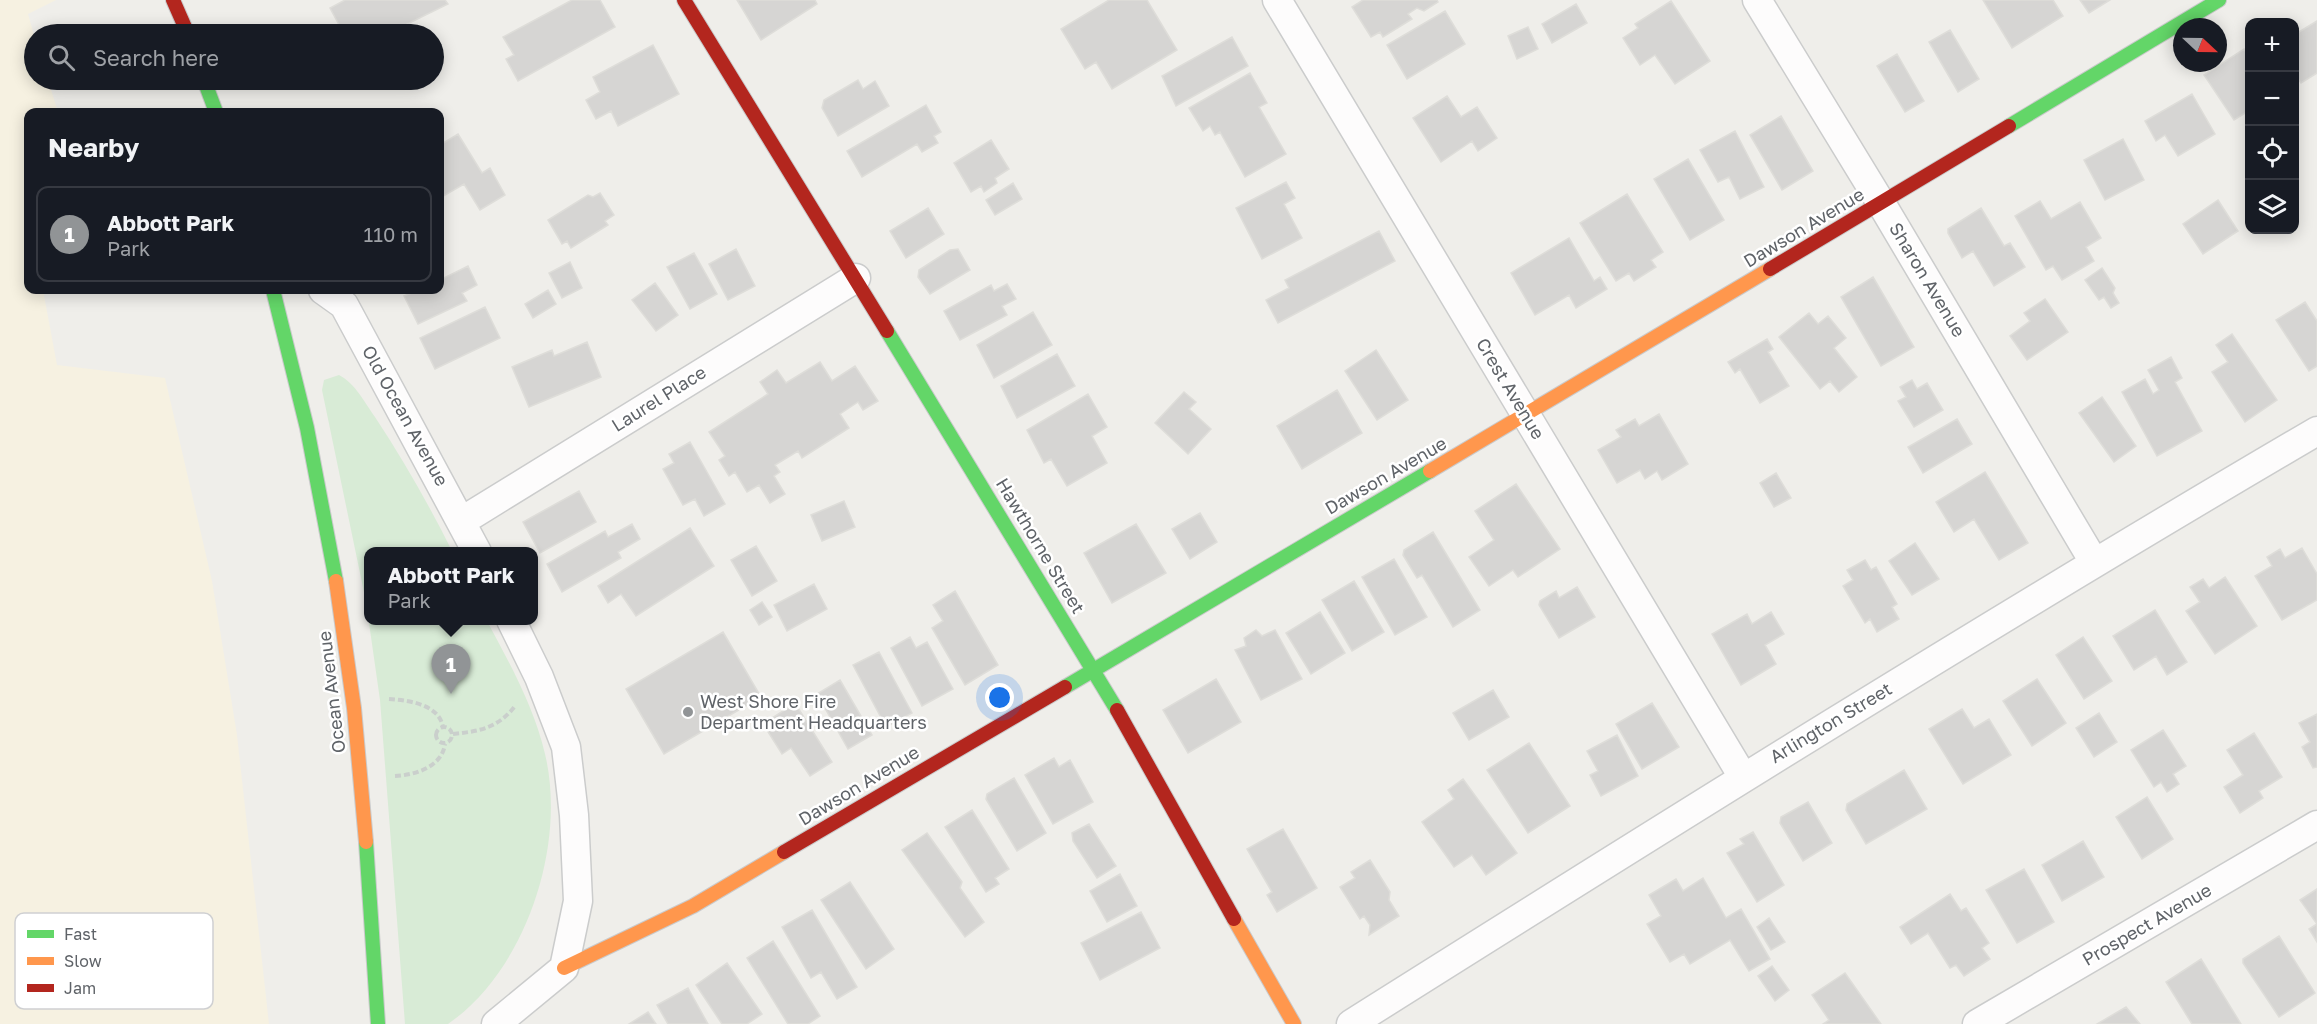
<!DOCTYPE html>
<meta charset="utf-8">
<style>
:root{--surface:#171b24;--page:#242831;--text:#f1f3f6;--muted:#9ea1a6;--line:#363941;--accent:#919496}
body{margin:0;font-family:"Golos Text",sans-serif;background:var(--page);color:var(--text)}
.controls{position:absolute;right:18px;top:18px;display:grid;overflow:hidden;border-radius:12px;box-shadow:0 3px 15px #0003}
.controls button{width:54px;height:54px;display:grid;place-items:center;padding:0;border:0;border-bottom:2px solid var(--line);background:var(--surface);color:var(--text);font:30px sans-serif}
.compass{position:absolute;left:2173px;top:18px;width:54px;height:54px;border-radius:50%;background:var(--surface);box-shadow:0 3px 15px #0003;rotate:112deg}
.you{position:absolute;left:1000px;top:698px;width:21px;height:21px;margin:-15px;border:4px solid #fff;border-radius:50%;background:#1a73e8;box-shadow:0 0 0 9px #1a73e833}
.badge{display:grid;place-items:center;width:39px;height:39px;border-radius:50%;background:var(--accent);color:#fff;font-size:20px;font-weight:700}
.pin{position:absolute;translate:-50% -50px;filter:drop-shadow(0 2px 3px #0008)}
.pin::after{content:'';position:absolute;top:32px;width:21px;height:18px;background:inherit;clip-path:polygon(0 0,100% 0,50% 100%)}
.popup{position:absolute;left:364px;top:547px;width:174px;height:78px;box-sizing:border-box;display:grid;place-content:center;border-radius:12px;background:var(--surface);filter:drop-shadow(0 2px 4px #0005);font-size:20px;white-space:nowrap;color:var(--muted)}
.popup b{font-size:22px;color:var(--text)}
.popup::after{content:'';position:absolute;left:50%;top:100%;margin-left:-12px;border:12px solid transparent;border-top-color:var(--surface)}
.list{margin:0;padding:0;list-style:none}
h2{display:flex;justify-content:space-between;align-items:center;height:78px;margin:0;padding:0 24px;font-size:26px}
h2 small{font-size:20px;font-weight:400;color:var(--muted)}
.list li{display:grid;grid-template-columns:39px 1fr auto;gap:18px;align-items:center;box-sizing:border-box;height:96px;margin:0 12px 12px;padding:0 12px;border:2px solid var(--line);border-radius:12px}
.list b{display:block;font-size:22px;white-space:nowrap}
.list p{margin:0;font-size:20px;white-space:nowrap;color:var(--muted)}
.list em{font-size:20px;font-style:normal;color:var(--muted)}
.icon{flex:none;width:33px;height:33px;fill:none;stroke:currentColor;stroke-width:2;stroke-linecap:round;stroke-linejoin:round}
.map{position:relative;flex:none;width:2317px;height:1024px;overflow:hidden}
.search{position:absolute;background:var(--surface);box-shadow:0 3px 15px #0003;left:24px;top:24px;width:420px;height:66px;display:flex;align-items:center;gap:15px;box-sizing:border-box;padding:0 21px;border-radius:33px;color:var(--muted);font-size:22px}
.panel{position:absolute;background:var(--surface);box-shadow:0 3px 15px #0003;left:24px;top:108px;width:420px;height:186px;border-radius:12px}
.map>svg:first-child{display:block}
</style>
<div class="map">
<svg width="2317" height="1024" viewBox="0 0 2317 1024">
<rect width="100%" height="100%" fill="#efeeea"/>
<path fill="#d8ebd6" d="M339,375c16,8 26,28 36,42 29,44 54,88 77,134l-84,1v68l119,1c23,43 47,86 58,133 22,91 -19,216 -97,270h-43l-25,-324 -14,-98 -44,-212 2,-10z"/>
<path fill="#f6f1e1" d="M0,0h56l-28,14 6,21v45h14l10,32h-30v178h15l14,75 108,13 47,203 25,154 32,289h-269z"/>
<path fill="#d6d5d3" stroke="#deddd9" stroke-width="1.5" d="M345,0h100l3,4 -61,30h-43l-14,-26z
M572,0h28l15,27 -97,54 -12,-22 8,-4 -11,-18z
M737,0h78l2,4 -56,36z
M1109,0h38l30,50 -65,39 -16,-27 -11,7 -24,-40z
M1363,0h74l1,2 -14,9 -7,-3 -9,6 4,5 -29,18 -3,-5 -9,5 -19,-30z
M1983,0h70l10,16 -51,32z
M2080,0h30l-21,13z
M1671,1l39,60 -35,23 -20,-29 -15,10 -17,-27 15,-10 -3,-4z
M1576,4l11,19 -35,20 -10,-19z
M1445,11l20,33 -58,35 -20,-34z
M2317,21v52l-16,10 -7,-10v-38z
M1528,27l10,22 -21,10 -9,-23z
M1950,30l29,49 -21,13 -29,-50z
M1232,37l16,29 -72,40 -14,-30z
M653,45l26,49 -61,32 -7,-15 -15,8 -10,-19 14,-8 -7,-15z
M2244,49l6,10v51l-16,10 -30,-45z
M1897,54l27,47 -19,11 -28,-46z
M1250,73l17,30 -8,4 27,47 -41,23 -25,-45 -5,3 -5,-9 -7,5 -14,-23z
M858,80l5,9 12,-8 14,25 -51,30 -16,-28 2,-8z
M2192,94l23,40 -37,22 -13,-21 -9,6 -11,-20z
M1447,96l14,21 16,-10 20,31 -19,13 -6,-10 -31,21 -28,-44z
M926,105l15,27 -7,4 4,7 -16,9 -5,-8 -55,33 -15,-26z
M1781,116l32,55 -31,19 -32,-55z
M1735,131l29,56 -24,12 -11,-22 -11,5 -18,-32z
M458,134l24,39 8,-5 15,27 -25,15 -16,-26 -24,14v-53z
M2123,139l21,41 -39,20 -21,-40z
M991,140l18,29 -14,9 2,5 -13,9 -3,-6 -10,6 -17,-29z
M1688,159l36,61 -34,20 -36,-61z
M1286,182l9,16 -11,6 18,34 -40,21 -26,-51z
M1013,183l9,16 -27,16 -9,-15z
M600,193l14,22 -9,6 3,4 -37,23 -4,-7 -5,3 -14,-24 40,-25 5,2z
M1627,194l36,58 -12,8 5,7 -22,14 -5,-8 -13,8 -36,-58z
M2218,200l20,31 -35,23 -20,-30z
M2040,201l11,18 29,-17 21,36 -15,9 8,14 -32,19 -9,-14 -7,4 -31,-54z
M928,208l16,26 -38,24 -16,-27z
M1981,208l23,38 6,-3 15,24 -31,19 -21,-35 -11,7 -14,-25v-4z
M1379,231l16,30 -117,62 -12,-23 23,-12 -4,-8z
M1569,238l25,43 6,-4 7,12 -31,19 -7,-13 -34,20 -24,-42z
M736,249l19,37 -27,14 -19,-36z
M958,249l12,21 -40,24 -12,-17 1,-7 31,-20z
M694,253l23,41 -27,15 -23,-42z
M570,262l12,26 -20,10 -13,-25z
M468,266l9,19 -15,8 5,8 -49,23 -14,-28 15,-6h21v-10z
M2102,268l13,20 -2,5 6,10 -8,5 -7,-11 -5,3 -14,-20z
M1873,277l41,70 -33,19 -40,-69z
M655,283l23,32 -22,16 -24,-31z
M1007,284l9,15 -14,7 5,9 -47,25 -16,-29 47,-26 3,6z
M548,290l8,14 -23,14 -8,-14z
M2045,299l23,33 -41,28 -17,-24 20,-15 -6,-8z
M2305,302l12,19v45l-8,5 -33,-51z
M485,307l15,31 -65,31 -15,-31z
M1033,312l19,33 -58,33 -17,-33z
M1809,313l9,11 10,-8 18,22 -12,10 23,29 -18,15 -9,-11 -10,8 -41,-52z
M2232,334l45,66 -32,22 -33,-50 16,-10 -12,-17z
M1767,339l6,10 -5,3 21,34 -29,17 -20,-34 -5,4 -7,-11z
M587,342l14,35 -72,30 -17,-40 40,-17 2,6z
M1376,350l32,50 -31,20 -32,-49z
M1057,354l18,32 -58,32 -16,-32z
M2171,357l11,21 -7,4 27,49 -45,25 -35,-64 23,-13 8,15 6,-4 -11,-20z
M820,362l12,19 23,-15 23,35 -15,9 -5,-8 -18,12 9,14 -47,30 -4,-7 -23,14 5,7 -6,4 11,18 -15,9 -11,-18 -12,7 -12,-20 -6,4 -10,-16 6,-4 -16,-24 59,-38 -8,-12 17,-12 9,13z
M1912,380l5,9 10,-6 16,27 -29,17 -16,-26 8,-4 -6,-10z
M1337,390l25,43 -60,36 -25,-43z
M1184,392l12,10 -7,7 22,20 -23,25 -33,-31z
M1088,394l19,33 -15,9 15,27 -40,23 -16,-27 -7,4 -17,-33z
M2102,397l34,49 -22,16 -35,-49z
M1659,414l29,50 -26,16 -5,-9 -12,8 -5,-9 -23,13 -19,-33 23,-13 -5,-7 19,-11 4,7z
M1957,419l15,25 -49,29 -15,-26z
M690,442l35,62 -21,12 -9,-17 -12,6 -20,-36 11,-6 -5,-9z
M1985,472l43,71 -29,17 -25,-41 -20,13 -18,-30z
M1776,473l15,25 -17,9 -14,-24z
M1516,484l44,65 -42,28 -5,-7 -24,16 -20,-29 25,-17 -19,-29z
M579,491l17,31 -56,31 -17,-31z
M844,501l11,26 -33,14 -11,-26z
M1200,513l17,29 -27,17 -18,-30z
M632,524l8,15 -22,13 3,6 -59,34 -15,-28 58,-33 3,6z
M1136,524l30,49 -54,30 -28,-50z
M690,528l24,38 -78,50 -15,-22 -13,9 -10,-17z
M1433,532l47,78 -27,17 -31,-52 -5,3 -14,-23 1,-5z
M1915,543l24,36 -27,16 -23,-34z
M756,546l21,35 -25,15 -21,-36z
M2302,548l15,26v26l-35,20 -27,-44 17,-10 -5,-9 13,-8 5,9z
M1394,559l33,58 -32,18 -33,-58z
M1865,560l6,10 5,-3 21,37 -5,3 7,12 -22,13 -7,-13 -5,4 -22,-37 10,-6 -6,-10z
M2225,577l32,49 -42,28 -29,-43 14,-9 -10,-15 13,-8 6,9z
M1354,581l30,51 -32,19 -30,-51z
M814,584l13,25 -40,22 -13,-26z
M1577,587l18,30 -36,21 -20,-33 1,-4 16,-10 3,7z
M955,591l43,74 -33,20 -33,-57 11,-7 -10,-16z
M762,602l10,15 -13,8 -9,-15z
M2155,610l32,52 -20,13 -11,-19 -22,14 -21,-34z
M1320,612l25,41 -34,21 -25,-41z
M1771,612l13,22 -19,11 11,19 -35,21 -29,-51 35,-20 5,10z
M1256,630l6,6 13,-6 27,49 -41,21 -26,-50 11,-4 -2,-8z
M723,632l38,65 -97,57 -38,-65z
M910,637l6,11 11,-6 26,47 -31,17 -31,-58z
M2083,637l29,44 -28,18 -28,-44z
M879,652l33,61 -26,14 -33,-62z
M1216,679l25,43 -53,31 -25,-43z
M2037,679l29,44 -34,23 -29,-45z
M840,680l32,55 -24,14 -31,-55z
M1493,690l16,27 -40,23 -16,-27z
M795,703l37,59 -22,14 -19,-28 -9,6 -19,-30z
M1652,703l27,44 -37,22 -26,-45z
M1962,709l12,19 15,-9 22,36 -48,29 -34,-55z
M2099,713l18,29 -23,15 -18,-29z
M2317,714v53l-4,1 -11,-21 8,-5 -11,-19z
M2163,730l23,36 -13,8 6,10 -12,8 -6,-10 -7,5 -23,-37z
M2254,733l28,44 -23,14 4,7 -23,15 -16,-26 19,-12 -16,-25z
M1617,735l21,41 -37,20 -11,-21 8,-4 -11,-20z
M1529,743l41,63 -42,27 -41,-63z
M1054,758l5,9 11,-7 23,42 -40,22 -28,-49z
M1904,770l23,39 -61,35 -20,-34 1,-6z
M1014,778l32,55 -29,18 -31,-52 1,-5z
M1463,779l54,74 -31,22 -14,-20 -18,12 -32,-45 32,-23 -6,-9z
M2147,797l26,42 -31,20 -26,-42z
M1808,802l24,41 -29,18 -23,-38 1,-6z
M972,810l37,59 -14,9 4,6 -13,8 -41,-65z
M1089,824l27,42 -19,12 -24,-37 -1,-8z
M1283,829l34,59 -40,24 -10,-17 5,-3 -25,-43z
M1753,832l31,53 -27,17 -30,-49 17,-9 -4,-5z
M927,833l35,49 -2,6 24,34 -19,15 -63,-87z
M2083,841l21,36 -42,24 -20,-36z
M1370,860l20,32 -1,8 10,16 -30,19 1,-10 -6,-9 -4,3 -20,-32 15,-9 -4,-6z
M2024,869l30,53 -37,21 -31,-53z
M1120,874l17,32 -30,16 -17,-31z
M1703,878l23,40 15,-9 29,50 -21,12 -19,-31 -40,24 -6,-10 -14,8 -23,-38 14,-8 -12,-21 27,-16 7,12z
M850,882l44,67 -28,20 -45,-69z
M2317,889v53l-8,-13 8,-5 -17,-24z
M1950,894l11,17 5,-3 23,35 -7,5 8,11 -26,17 -8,-11 -6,3 -22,-35 -17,11 -11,-17z
M812,910l45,77 -20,12 -16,-27 -10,6 -29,-51z
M1141,912l19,36 -60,32 -19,-37z
M1769,918l16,24 -14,8 -14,-23z
M2279,936l36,57 -36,24 -36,-54v-4z
M773,941l47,75 -12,8h-20l-41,-66z
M2201,959l40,65h-49l-26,-42z
M727,963l35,51 -15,10h-25l-26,-39z
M1772,966l17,24 -14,11 -17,-25z
M1845,973l36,51h-58l6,-4 -17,-25z
M688,988l20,36h-40l-11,-19z
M2126,1007l14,17h-43z
M648,1012l8,12h-27z"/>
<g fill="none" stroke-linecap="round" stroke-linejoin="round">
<defs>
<path id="street" d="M1277,0l466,777
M1757,0l124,203 213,359
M323,290l21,15 133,247
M462,521l394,-243
M496,1024l68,-56 14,-67 -4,-86 -8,-68 -27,-70 -28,-57
M1351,1024c319,-201 640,-402 966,-593
M1977,1024l340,-199"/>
<path id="fast" d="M204,80l12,32
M2009,126l210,-126
M273,290l34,138 29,153
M887,331l230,379
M1065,687l365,-216
M366,842l12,182"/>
<path id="slow" d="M1430,471l340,-202
M336,581l18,127 12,134
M1234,919l60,105
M564,968l129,-62 91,-54"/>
<path id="jam" d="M173,0l15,34
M684,0l203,331
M1770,269l239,-143
M1117,710l117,209
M784,852l281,-165"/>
</defs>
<use href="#street" stroke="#cbcccc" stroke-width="31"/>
<use href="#fast" stroke="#cacacb" stroke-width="16"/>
<use href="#slow" stroke="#cacacb" stroke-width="16"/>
<use href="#jam" stroke="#cacacb" stroke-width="16"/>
<path stroke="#cacfcc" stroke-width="4" stroke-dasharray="6 3" stroke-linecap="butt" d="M389,699c18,1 50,5 54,28
M436 735a8 8 0 1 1 16 0a8 8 0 1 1-16 0Z
M453,734c28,-3 45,-6 63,-29
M395,776c20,-1 47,-9 50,-32"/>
<use href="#street" stroke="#fdfcfc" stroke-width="28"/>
<use href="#fast" stroke="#63d668" stroke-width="14"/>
<use href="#slow" stroke="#ff974d" stroke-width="14"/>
<use href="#jam" stroke="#b3261e" stroke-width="14"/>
</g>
<circle fill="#919496" stroke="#fff" stroke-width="2" cx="688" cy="712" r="6"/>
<g text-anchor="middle" stroke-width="5" stroke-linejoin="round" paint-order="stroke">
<g font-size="18" fill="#5f6368" stroke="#fff">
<text transform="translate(1804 228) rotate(-31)" y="6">Dawson Avenue</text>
<text transform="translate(1927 280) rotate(59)" y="6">Sharon Avenue</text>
<text transform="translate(1510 389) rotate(59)" y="6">Crest Avenue</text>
<text transform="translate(659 399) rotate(-32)" y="6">Laurel Place</text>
<text transform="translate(405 416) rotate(61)" y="6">Old Ocean Avenue</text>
<text transform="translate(1386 476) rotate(-30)" y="6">Dawson Avenue</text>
<text transform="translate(1040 546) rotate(59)" y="6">Hawthorne Street</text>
<text transform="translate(332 692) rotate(-97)" y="6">Ocean Avenue</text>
<text transform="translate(1831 723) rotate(-31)" y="6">Arlington Street</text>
<text transform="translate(859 786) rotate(-31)" y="6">Dawson Avenue</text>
<text transform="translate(2147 925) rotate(-30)" y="6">Prospect Avenue</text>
</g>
<g font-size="18" fill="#5f6368" stroke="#fff" text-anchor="start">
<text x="700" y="708">West Shore Fire<tspan x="700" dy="21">Department Headquarters</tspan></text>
</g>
</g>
<rect x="15" y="913" width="198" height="96" rx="9" fill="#fff" stroke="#cfd0d2" stroke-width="1.5"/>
<rect x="27" y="930" width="27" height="8" fill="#63d668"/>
<rect x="27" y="957" width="27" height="8" fill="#ff974d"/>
<rect x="27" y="984" width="27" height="8" fill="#b3261e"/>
<g font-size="16" fill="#5f6368">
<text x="64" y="940">Fast</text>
<text x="64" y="967">Slow</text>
<text x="64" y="994">Jam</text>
</g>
</svg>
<div class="controls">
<button>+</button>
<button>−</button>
<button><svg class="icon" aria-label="locate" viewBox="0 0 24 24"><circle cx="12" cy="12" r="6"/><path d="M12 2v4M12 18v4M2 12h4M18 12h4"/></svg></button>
<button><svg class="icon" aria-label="layers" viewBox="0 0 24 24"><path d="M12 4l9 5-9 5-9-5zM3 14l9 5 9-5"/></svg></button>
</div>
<svg class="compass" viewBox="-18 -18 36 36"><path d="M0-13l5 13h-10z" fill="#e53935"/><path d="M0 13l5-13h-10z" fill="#9ea1a6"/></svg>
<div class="you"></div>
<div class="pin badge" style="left:451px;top:694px">1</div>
<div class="popup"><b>Abbott Park</b>Park</div>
<div class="search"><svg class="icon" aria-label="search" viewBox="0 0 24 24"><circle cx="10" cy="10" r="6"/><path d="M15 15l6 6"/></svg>Search here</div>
<section class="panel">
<h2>Nearby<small></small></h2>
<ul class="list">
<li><span class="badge">1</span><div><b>Abbott Park</b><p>Park</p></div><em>110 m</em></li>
</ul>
</section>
</div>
